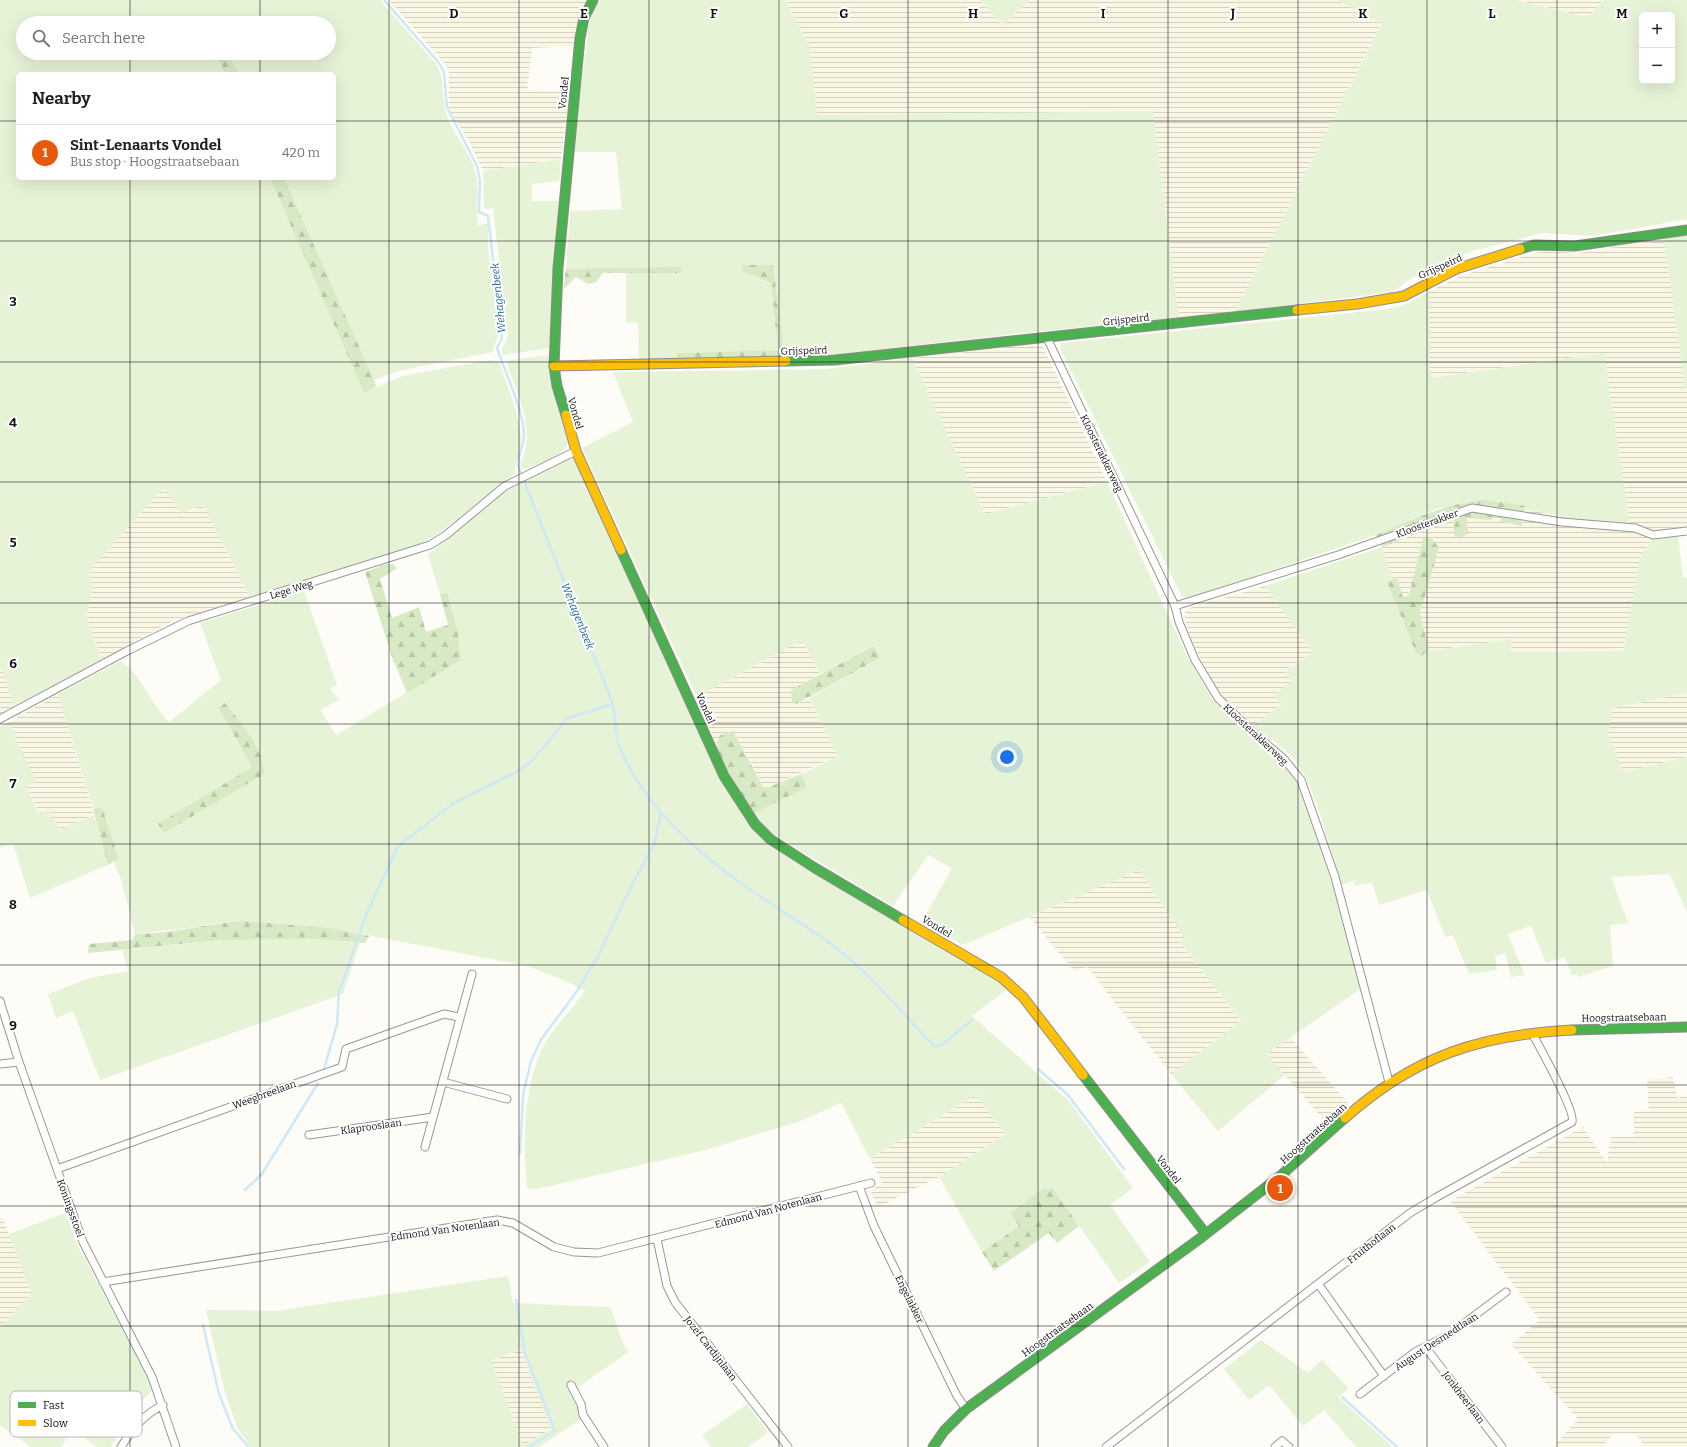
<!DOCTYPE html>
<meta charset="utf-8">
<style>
:root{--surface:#fff;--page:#f6f6f6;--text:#202124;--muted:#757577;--line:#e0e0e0;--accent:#ea580c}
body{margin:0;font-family:Bitter,serif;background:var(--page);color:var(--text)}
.controls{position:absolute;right:12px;top:12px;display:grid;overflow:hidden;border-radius:6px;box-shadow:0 4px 16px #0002}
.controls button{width:36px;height:36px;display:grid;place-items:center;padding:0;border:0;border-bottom:1px solid var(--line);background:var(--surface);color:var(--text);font:20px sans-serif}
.you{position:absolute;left:1007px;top:757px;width:14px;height:14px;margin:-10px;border:3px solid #fff;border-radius:50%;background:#1a73e8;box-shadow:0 0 0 6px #1a73e833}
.badge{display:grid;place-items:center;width:26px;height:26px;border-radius:50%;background:var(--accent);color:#fff;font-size:13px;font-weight:700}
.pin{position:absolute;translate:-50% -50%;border:2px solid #fff;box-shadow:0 1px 4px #0006}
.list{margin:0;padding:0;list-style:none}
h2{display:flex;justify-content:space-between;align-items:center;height:52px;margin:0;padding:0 16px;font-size:17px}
h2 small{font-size:13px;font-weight:400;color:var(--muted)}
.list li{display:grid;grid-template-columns:26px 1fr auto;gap:12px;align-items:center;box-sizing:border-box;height:56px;padding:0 16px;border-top:1px solid var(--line)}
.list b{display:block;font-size:15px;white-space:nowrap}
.list p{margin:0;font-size:13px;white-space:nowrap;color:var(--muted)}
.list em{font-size:13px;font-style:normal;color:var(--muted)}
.icon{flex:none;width:22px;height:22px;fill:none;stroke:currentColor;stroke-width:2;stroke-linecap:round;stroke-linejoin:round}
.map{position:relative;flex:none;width:1687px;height:1447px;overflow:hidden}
.search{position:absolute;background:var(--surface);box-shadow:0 4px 16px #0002;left:16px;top:16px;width:320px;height:44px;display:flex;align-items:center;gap:10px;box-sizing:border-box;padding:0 14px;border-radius:22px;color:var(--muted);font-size:15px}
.panel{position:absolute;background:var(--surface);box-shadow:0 4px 16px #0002;left:16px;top:72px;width:320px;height:108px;border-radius:6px}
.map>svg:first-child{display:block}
</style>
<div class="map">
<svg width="1687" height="1447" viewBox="0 0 1687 1447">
<defs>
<pattern id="farmland-rules" width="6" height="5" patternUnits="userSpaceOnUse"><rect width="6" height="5" fill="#f9f7e4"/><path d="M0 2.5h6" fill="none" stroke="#d4d3c3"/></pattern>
<pattern id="forest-firs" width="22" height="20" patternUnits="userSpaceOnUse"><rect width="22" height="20" fill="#d8eac5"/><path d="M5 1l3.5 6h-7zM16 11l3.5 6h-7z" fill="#b8c8a8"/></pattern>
</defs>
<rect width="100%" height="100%" fill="#fdfcf7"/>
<path fill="url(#farmland-rules)" d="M389,0h198l-9,23 -5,23 -41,2 -5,42 43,2 -9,67 -78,12 -14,-30 -19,-30 -1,-7v-31l-3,-8z
M785,0h195l23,25 27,-25h306l46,22 -147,290 -56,6 -26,-206 -336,3 -7,-68z
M1515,0h89l-16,17z
M1664,239l21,149h2v139l-32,4 -2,8 -12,15 -18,97 -112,1 1,-13 -83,12 -9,-38 19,-65 -16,-10 -14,57 -6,4 -6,-22 -5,2 -10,-32 72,-27v17l14,-5 -2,-14h11l17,-4 8,1 -2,6 21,5 3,-17 33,6 7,3 66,5 -26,-170 -174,25 -1,-87 34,-16 72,-22 11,-2 32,2z
M1035,344l8,3 64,135 -122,32 -73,-156z
M163,488l40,17 47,92 -75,23 -73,39 -16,-43 7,-28 -3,-15 5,-9z
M1265,586l47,66 -27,19 7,10 -11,23 -28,22 -18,-15 -26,-33 -19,-42 -6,-20 1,-4 4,-4z
M802,640l18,34 -29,16 1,11 4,3 13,-6 29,58 -74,33 -31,-58 -13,4 -2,14 -21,-52z
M1,663l13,44 -14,8v-51z
M1687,693v64l-63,15 -16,-38 5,-26z
M58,694l36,121 -34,15 -11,-20 -9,4 -14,-27 9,-5 -26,-60z
M1139,870l46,69 -6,2 62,80 -70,53 -84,-107 -13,4 -45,-54z
M1290,1037l58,66 -22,19 -60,-68z
M1673,1077l4,21 10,-2v351h-42l-10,-14h-21l-12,14h-49l25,-28 -67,-75 29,-24 -90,-119 133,-74 24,36 4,-26h23v-25l15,-1 -2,-31z
M976,1095l29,39 -66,43 -61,30 -8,-17 13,-6 -13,-25z
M3,1218l28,75 -31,35v-109z
M521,1350l30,79 -28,17 -32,-86z"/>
<path fill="#e7f3d7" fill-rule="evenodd" d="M0,0h380l57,65c8,17 5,31 9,48 6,21 24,37 29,58 6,18 0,36 3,55l10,-3v24l11,87 -7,18 -94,19 -24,9 -90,-202h50v-104h-96l-10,-21h101v-30h-306v30h202l-7,5 7,16h-207v104h252l94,215 38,-17 89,-16 8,2c8,25 21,52 22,78 0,11 -6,21 -6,33l-77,61 -20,11 -168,52 -47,-92 -21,8 -19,-25 -68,76 -5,9 3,15 -7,28 16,43 -88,48 -14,-43z
M599,0h186l25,47 7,68 336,-4 26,207 -157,15 -183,21 -54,3 -12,-92 -30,6 28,12 7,67 -100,3 -1,8 -38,1 -1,-39 -12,-1v-49h55l-115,-4 4,-58 52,-2 -6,-57h-43l16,-129 5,-15z
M980,0h50l-27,25z
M1336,0h179l73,17 16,-17h83v219l-93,17 -51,-3 -71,18 -59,26 -21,15 -157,20 147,-289zM1642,15h30v66h-30z
M561,159l-2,22 -27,3v17h26l-9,147 -46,7 -1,-5 6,-14 -15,-128 -9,1 -1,-38z
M1687,235v153l-2,1 -21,-150z
M1429,291l1,87 174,-25 26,171 -66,-6 -7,-3 -33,-6 1,-2 -86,1 -63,27 -187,63 -7,-1 -121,-247v-7l327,-34 21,-6z
M548,355l3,22 17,65c-6,16 -30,23 -46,27l-2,-6c18,-31 -4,-71 -14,-102z
M912,358l73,156 122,-32 78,170 27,47 22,23 54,45 11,16 39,119 22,87 -93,65 18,21 -67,56 -47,-57 70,-53 -62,-80 6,-2 -46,-69 -176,75 -41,-23 30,-54 -24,-13 -35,51 -117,-70 -13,-11 -8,-12 52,-26 -6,-13 37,-18 -29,-58 71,-40 -6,-12 -54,28 -18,-34 -105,57 -115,-249 51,-26 -20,-50 214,-3z
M574,457l180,372 223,138 23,16 6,7 -34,26 97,85 64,87 -23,17 40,57 -31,21 -67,-96 -4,3 -2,-2 -36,25 9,13 -37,26 -43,-75 66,-43 -29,-39 -106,64 -29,-56 -43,19 -96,29 -165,38h-6l-4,-2c-5,-43 -3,-111 20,-147 11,-17 26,-32 38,-49l-17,-9 -41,-16 -196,-38 -87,-7 -24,2 -33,5 -52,6 -14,-55 -7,-16 5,-4 -17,-52 -9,2 -35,-115 63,-33 14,13 25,38 9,10 52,-42 -21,-57 104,-32 33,94 -7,4 9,11 -19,10 16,25 125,-75 -3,-28 -12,-39 -6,1 -12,-39 67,-56 25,-17 49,-24z
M1678,536l5,42h4v115l-74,15 -5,26 16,38 63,-15v156l-17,-39 -59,3 17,46 -18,2 3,41 -35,11 -1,-3 -5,1 -7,-18 -19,6 -15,-37 -23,8 17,41 -14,2 -6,-24 -10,3 2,14 -28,4 -16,-39 -8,2 -18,-47 -48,15 -7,-22 -17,3 -1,-5 -13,4c-11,-34 -22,-86 -40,-116 -10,-18 -33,-31 -48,-43l28,-22 -8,-9 19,-14 -7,-9 27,-20 -47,-66 117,-39 10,32 -5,3 29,71 5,3 8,-5 83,-12 -1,13 112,-1 18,-97 12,-15z
M9,722l27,60 -10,5 13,27 10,-4 11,20 34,-15 14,50 -78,33 -17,-54 -13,4v-121z
M320,939l40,4 -17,51 -243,86 -27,-69 -17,7 -8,-24 42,-16 38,-7 -6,-21 98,-10z
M65,1213l12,31 70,132 5,15 -18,16 -23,40h-14l-24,-17 -12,17h-30l-31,-22v-97l31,-35 -22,-59z
M508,1276l5,27 97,4 14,38 4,7 -51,36 -4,-6 -6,3 9,15 5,19 -42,28h-288l-13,-18 -13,-36 -19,-83 70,1zM521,1350l30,79 -28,17 -32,-86z
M1261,1340l47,33 14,-13 27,29 -11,8 55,50h-37l-32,-37 -21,16 -34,-41 -20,15 -25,-31z
M747,1404l21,28 -20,15h-37l-9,-12z"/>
<path fill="url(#forest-firs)" d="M225,53h3l10,21h-13l-7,-16z
M270,178h14l90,202 2,7 -12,6z
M742,265h31l12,92 -108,4 1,-8 100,-3 -7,-67 -28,-12z
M681,267v6h-78l-7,9 -8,2 -12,-7 -13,13 3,-21z
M1486,500l39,6 -4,20 -21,-5 1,-5 -7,-2 -2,6 -25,-2 1,15 -6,4h-8v-17l-72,27 -6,-12c36,-15 70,-32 110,-35z
M1423,538l9,1 7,9 -19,65 9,38 -8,5 -5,-3 -29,-71 10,-5 6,21 6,-3z
M387,564h6l4,4 -17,11 12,39 27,-11 7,25 22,-7 -8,-31 7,-1 11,39 3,28 -54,33 -15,-36 -27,-85z
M874,646l6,12 -84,46 -4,-3 -1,-11z
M225,703c15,20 39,44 39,71l-100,59 -6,-9 94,-57 -33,-59z
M733,731l31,58 37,-15 6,13 -52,26c-14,-13 -32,-45 -37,-63 -1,-5 0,-11 2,-15z
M102,807l17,52 -11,6 -15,-56z
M244,921l87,7 38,8 -4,7 -45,-4 -100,1 -132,13 1,-9 44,-4 2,-6c37,0 73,-11 109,-13z
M1046,1187l2,3 4,-3 27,39 -22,17 -8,-10 -55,38 -12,-19 37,-26 -9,-13z"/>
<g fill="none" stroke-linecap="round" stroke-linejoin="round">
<path stroke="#cde8f7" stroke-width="2.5" d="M384,0l55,63 5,9 3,35 30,59 3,15 -1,31 9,4 14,122 -5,10c8,24 26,61 27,86 0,12 -7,23 -6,32l95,238c2,9 3,36 6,42 25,62 82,110 136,147 28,19 58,37 85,58 34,27 63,63 94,95h6l32,-26
M324,1069l13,-45 2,-32 27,-77 32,-69 56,-43 62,-31 15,-10 37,-44 45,-14
M1038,1069l30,26 56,74
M520,1153l3,-58 8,-34 11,-23 33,-44 22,-36 36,-75 21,-38 7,-32
M245,1190l17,-16 56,-91
M516,1300l9,53 30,78 -26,16
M203,1325l16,69 14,35 16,18
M1342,1397l55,50"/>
<defs>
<path id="street" d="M1047,338l128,268 4,16 16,38 23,38 32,32 34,29 17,21 34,97 54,205
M1175,606l163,-51 134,-47 90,14 73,6 18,7 34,-4
M0,719l127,-68 61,-30 242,-76 16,-10 59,-49 71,-35
M0,1001l19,61 64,180 69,135 24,70
M0,1064l19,-2
M443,1082l64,17
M309,1135l124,-18
M425,1147l47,-173
M57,1169l285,-102 4,-18 98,-35 15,3
M859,1186l15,40 83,170 9,13
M657,1239l10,47 8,16 113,145
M103,1282l394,-62 16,3 41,24 20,5 24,1 273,-70
M1319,1285l65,91
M1426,1348l76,99
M571,1385l10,19 2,11 21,32
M1360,1394l55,-42 32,-16 59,-44
M121,1447c12,-19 22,-32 42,-42
M1106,1447l304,-234 25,-15 137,-76c4,-10 -33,-76 -40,-89
M1275,1447l7,-6 7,6"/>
<path id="fast" d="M1520,249l14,-4 41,1 112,-16
M786,361l49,-1 462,-50
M566,415l-9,-29 -3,-20 4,-98 22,-230 4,-20 9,-18
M621,550l103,226 31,48 15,15 45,29 88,52
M1572,1030l115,-3
M1083,1075l123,159
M933,1447l11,-16 22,-22 236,-172 77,-60 66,-59"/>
<path id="slow" d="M1297,310l60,-6 47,-8 52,-27 64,-20
M554,366l232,-5
M566,415l10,36 45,99
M903,920l98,57 22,20 60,78
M1345,1118c70,-62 134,-83 227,-88"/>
</defs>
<use href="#street" stroke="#979795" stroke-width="9"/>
<use href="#fast" stroke="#8e8d8b" stroke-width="11"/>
<use href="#slow" stroke="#8e8d8b" stroke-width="11"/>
<use href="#street" stroke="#fffffe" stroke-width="7"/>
<use href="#fast" stroke="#4caf50" stroke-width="9"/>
<use href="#slow" stroke="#ffc107" stroke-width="9"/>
</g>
<path fill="none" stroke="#111" stroke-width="1" stroke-opacity="0.55" d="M130,0v23M260,0v23M389,0v1447M519,0v1447M649,0v1447M779,0v1447M908,0v1447M1038,0v1447M1168,0v1447M1298,0v1447M1427,0v1447M1557,0v1447M130,53v21M260,53v21M0,121h18M334,121h1353M130,178v1269M260,178v1269M0,241h1687M0,362h1687M0,482h1687M0,603h1687M0,724h1687M0,844h1687M0,965h1687M0,1085h1687M0,1206h1687M0,1326h1687"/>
<g text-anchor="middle" stroke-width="4" stroke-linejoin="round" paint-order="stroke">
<g font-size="10" fill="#111" stroke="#fff">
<text transform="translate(563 93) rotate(-84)" y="4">Vondel</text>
<text transform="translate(1440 266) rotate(-24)" y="4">Grijspeird</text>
<text transform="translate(1126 319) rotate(-6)" y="4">Grijspeird</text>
<text transform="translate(804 350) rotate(-2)" y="4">Grijspeird</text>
<text transform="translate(576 413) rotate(74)" y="4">Vondel</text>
<text transform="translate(1102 453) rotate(64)" y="4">Kloosterakkerweg</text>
<text transform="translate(1427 523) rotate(-20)" y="4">Kloosterakker</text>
<text transform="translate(291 589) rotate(-17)" y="4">Lege Weg</text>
<text transform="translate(706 708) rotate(66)" y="4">Vondel</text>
<text transform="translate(1256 734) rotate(43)" y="4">Kloosterakkerweg</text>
<text transform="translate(937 926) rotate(31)" y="4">Vondel</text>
<text transform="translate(1624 1017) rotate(-1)" y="4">Hoogstraatsebaan</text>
<text transform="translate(264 1094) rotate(-20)" y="4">Weegbreelaan</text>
<text transform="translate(371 1126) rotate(-8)" y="4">Klaprooslaan</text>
<text transform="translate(1313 1133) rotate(-42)" y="4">Hoogstraatsebaan</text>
<text transform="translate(1169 1169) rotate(52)" y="4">Vondel</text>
<text transform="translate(71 1208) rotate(70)" y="4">Koningsstoel</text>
<text transform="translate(768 1210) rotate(-15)" y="4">Edmond Van Notenlaan</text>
<text transform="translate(445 1229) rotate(-8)" y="4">Edmond Van Notenlaan</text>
<text transform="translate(1371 1243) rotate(-38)" y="4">Fruithoflaan</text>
<text transform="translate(910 1299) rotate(64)" y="4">Engelakker</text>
<text transform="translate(1057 1329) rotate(-36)" y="4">Hoogstraatsebaan</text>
<text transform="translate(1436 1341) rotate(-33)" y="4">August Desmedtlaan</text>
<text transform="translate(711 1348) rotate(52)" y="4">Jozef Cardijnlaan</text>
<text transform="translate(1464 1397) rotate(53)" y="4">Jonkheerlaan</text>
</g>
<g font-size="11" font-style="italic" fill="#1768a6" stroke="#fff">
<text transform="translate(498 298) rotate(-96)" y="4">Wehagenbeek</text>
<text transform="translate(578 616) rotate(68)" y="4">Wehagenbeek</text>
</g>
</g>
<rect x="10" y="1391" width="132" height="46" rx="6" fill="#fff" stroke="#b8b8b8" stroke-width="1"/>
<rect x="18" y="1402" width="18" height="6" fill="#4caf50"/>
<rect x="18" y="1420" width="18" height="6" fill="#ffc107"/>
<g font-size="11" fill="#111">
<text x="43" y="1409">Fast</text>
<text x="43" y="1427">Slow</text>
</g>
<g font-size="13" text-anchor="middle" font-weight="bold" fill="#111" stroke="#fff" stroke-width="4" stroke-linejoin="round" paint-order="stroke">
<text x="454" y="18">D</text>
<text x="584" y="18">E</text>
<text x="714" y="18">F</text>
<text x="844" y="18">G</text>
<text x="973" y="18">H</text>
<text x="1103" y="18">I</text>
<text x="1233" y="18">J</text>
<text x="1363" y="18">K</text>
<text x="1492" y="18">L</text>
<text x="1622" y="18">M</text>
<text x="13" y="306">3</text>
<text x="13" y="427">4</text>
<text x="13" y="547">5</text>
<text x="13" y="668">6</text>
<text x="13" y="788">7</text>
<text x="13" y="909">8</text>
<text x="13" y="1030">9</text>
</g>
</svg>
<div class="controls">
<button>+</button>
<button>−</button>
</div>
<div class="you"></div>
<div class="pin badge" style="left:1280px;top:1188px">1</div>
<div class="search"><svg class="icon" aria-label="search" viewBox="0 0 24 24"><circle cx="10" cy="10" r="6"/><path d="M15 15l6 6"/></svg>Search here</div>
<section class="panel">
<h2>Nearby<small></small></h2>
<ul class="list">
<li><span class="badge">1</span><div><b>Sint-Lenaarts Vondel</b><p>Bus stop · Hoogstraatsebaan</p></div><em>420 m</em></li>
</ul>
</section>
</div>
